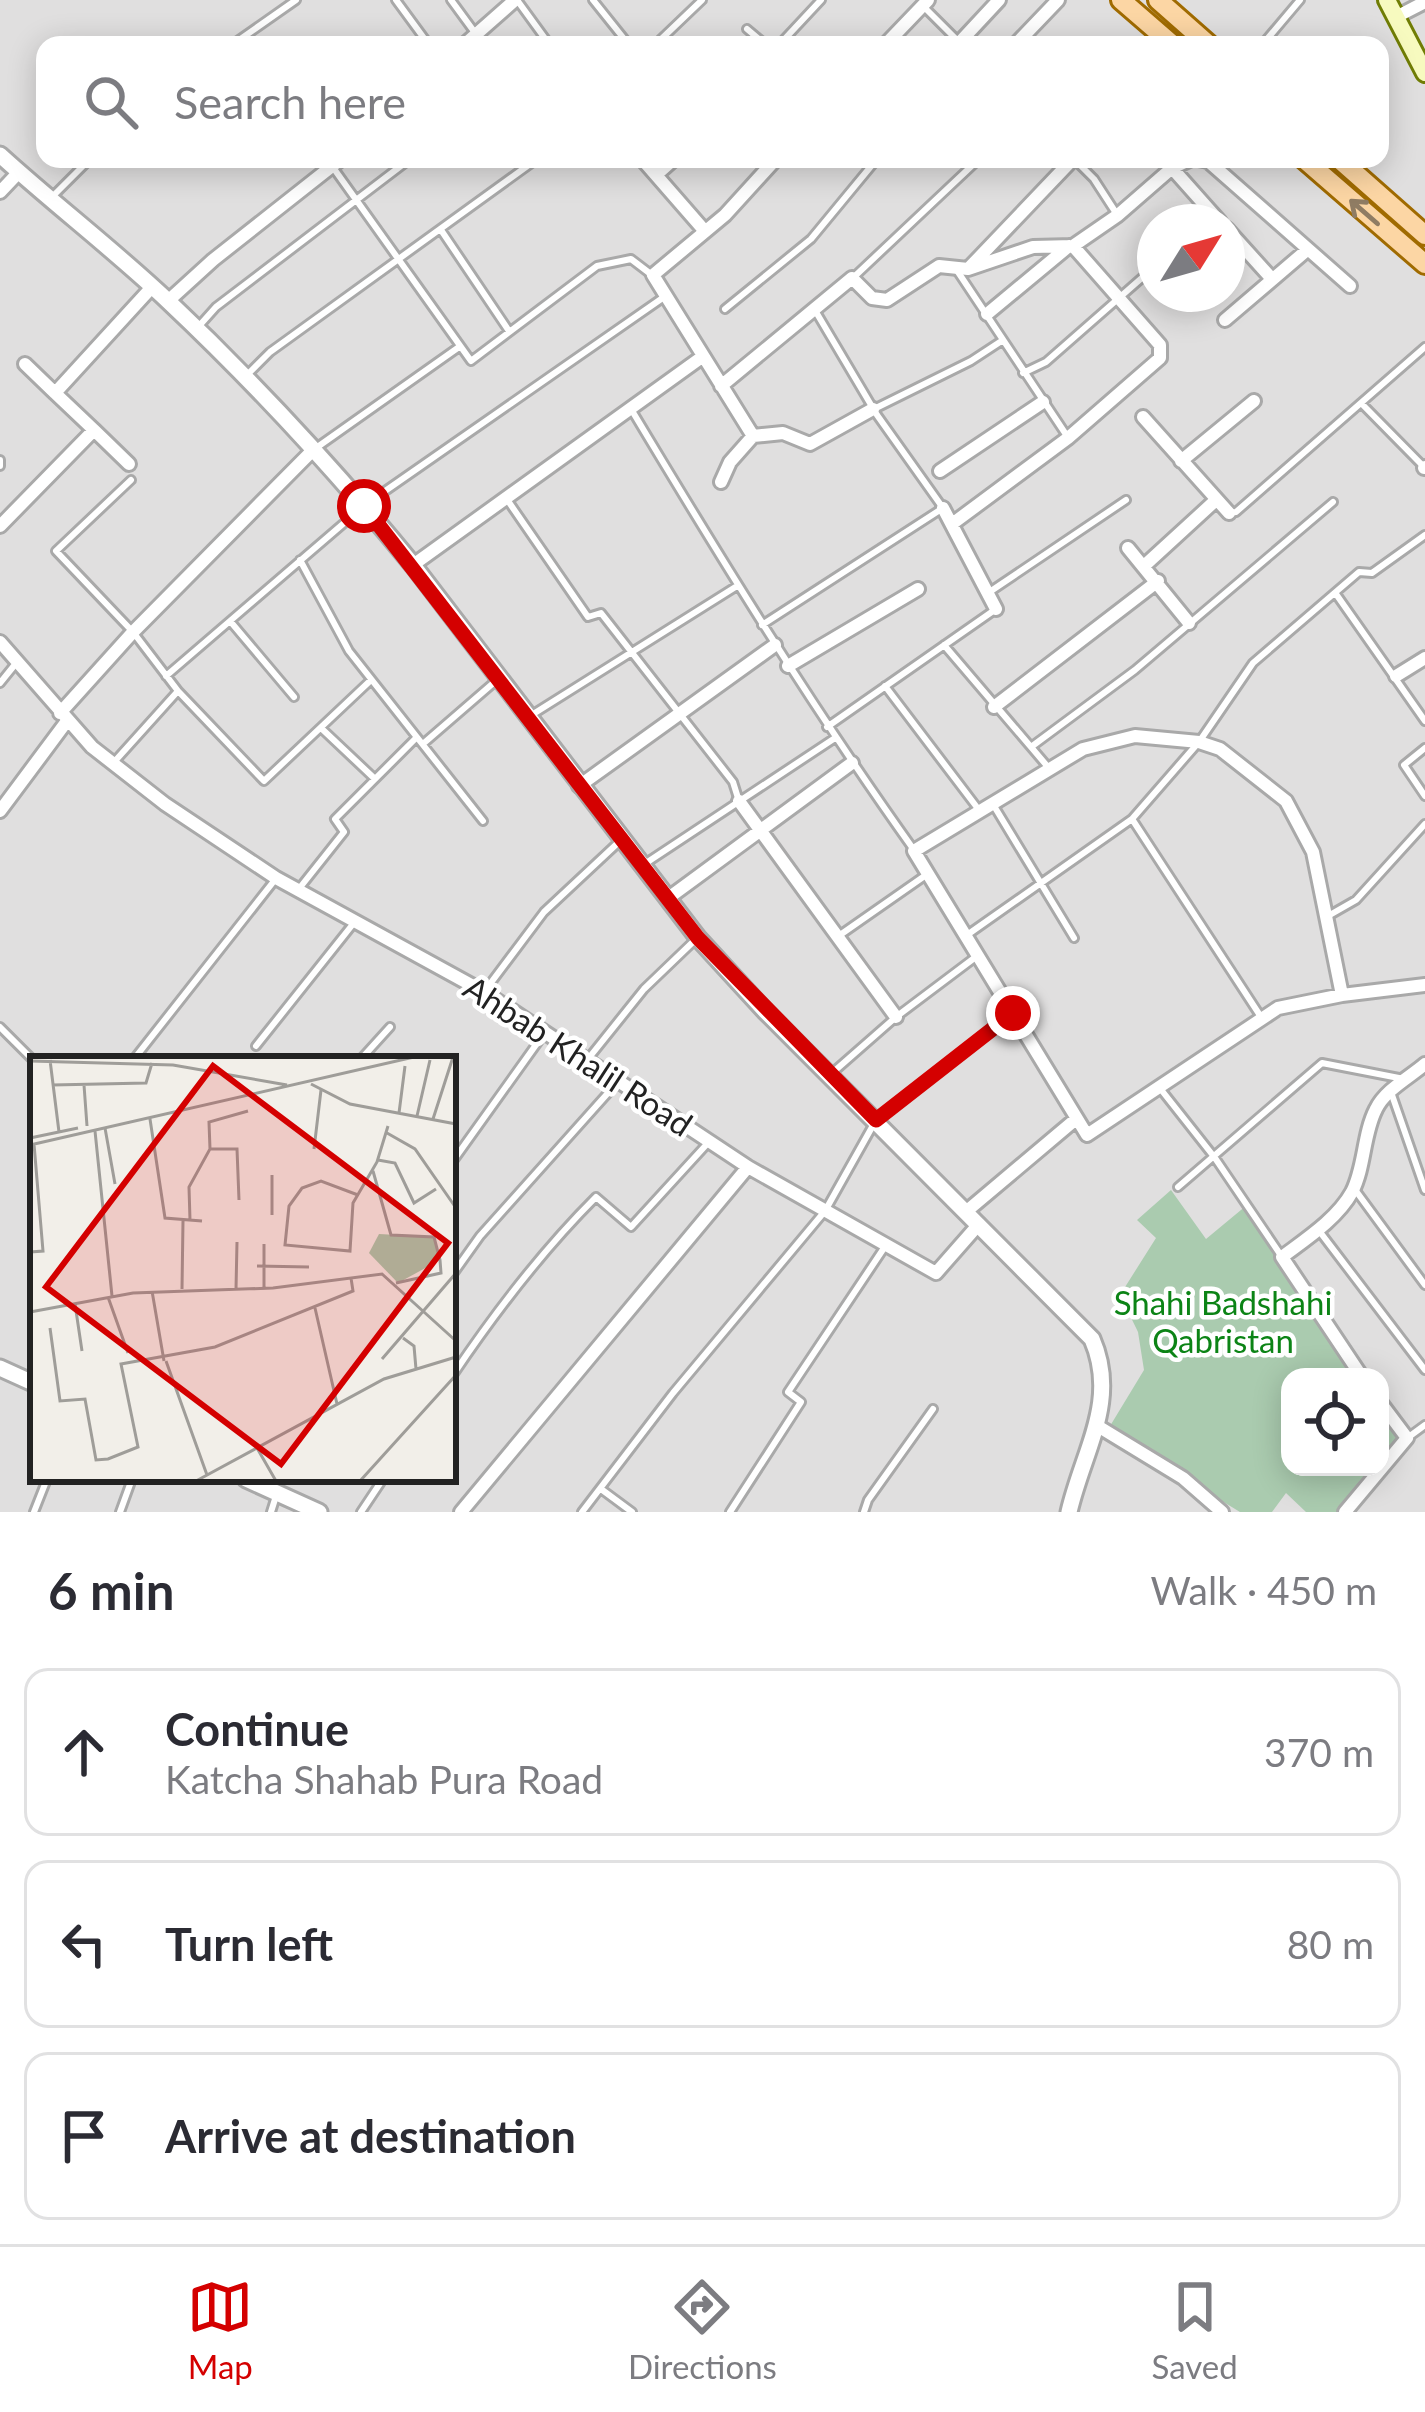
<!DOCTYPE html>
<meta charset="utf-8">
<style>
:root{--surface:#fff;--page:#f2f2f3;--text:#2b2b33;--muted:#7c7c81;--line:#e1e1e2;--accent:#d40000}
body{margin:0;font-family:Lato,sans-serif;background:var(--page);color:var(--text)}
.controls{position:absolute;right:36px;bottom:36px;display:grid;overflow:hidden;border-radius:24px;box-shadow:0 6px 30px #0003}
.controls button{width:108px;height:108px;display:grid;place-items:center;padding:0;border:0;border-bottom:3px solid var(--line);background:var(--surface);color:var(--text);font:60px sans-serif}
.compass{position:absolute;left:1137px;top:204px;width:108px;height:108px;border-radius:50%;background:var(--surface);box-shadow:0 6px 30px #0003;rotate:53deg}
.stop{position:absolute;width:36px;height:36px;margin:-27px;border:9px solid #d40000;border-radius:50%;background:#fff}
.stop.end{background:#d40000;border-color:#fff;box-shadow:0 3px 12px #0008}
.list{margin:0;padding:0;list-style:none}
h2{display:flex;justify-content:space-between;align-items:center;height:156px;margin:0;padding:0 48px;font-size:51px}
h2 small{font-size:39px;font-weight:400;color:var(--muted)}
.list li{display:grid;grid-template-columns:78px 1fr auto;gap:36px;align-items:center;box-sizing:border-box;height:168px;margin:0 24px 24px;padding:0 24px;border:3px solid var(--line);border-radius:24px}
.list b{display:block;font-size:45px;white-space:nowrap}
.list p{margin:0;font-size:39px;white-space:nowrap;color:var(--muted)}
.list em{font-size:39px;font-style:normal;color:var(--muted)}
.icon{flex:none;width:66px;height:66px;fill:none;stroke:currentColor;stroke-width:2;stroke-linecap:round;stroke-linejoin:round}
.map{position:relative;flex:none;width:1425px;height:1512px;overflow:hidden}
.search{position:absolute;background:var(--surface);box-shadow:0 6px 30px #0003;left:36px;right:36px;top:36px;height:132px;display:flex;align-items:center;gap:30px;box-sizing:border-box;padding:0 42px;border-radius:24px;color:var(--muted);font-size:45px}
.sheet{height:732px;background:var(--surface)}
nav{display:flex;justify-content:space-around;align-items:center;box-sizing:border-box;height:168px;border-top:3px solid var(--line);background:var(--surface);font-size:33px;color:var(--muted)}
nav a{display:grid;justify-items:center;gap:6px}
nav .on{color:var(--accent)}
.map>svg:first-child{display:block}
</style>
<div class="map">
<svg width="1425" height="1512" viewBox="0 0 1425 1512">
<rect width="100%" height="100%" fill="#f2efe9"/>
<path fill="#e0dfdf" fill-rule="evenodd" d="M0,0h1425v1512h-1425zM45,45h1335v114h-1335zM1155,222h72v72h-72zM33,1059h420v420h-420zM1290,1377h90v90h-90z"/>
<path fill="#aacbaf" d="M1171,1190l35,49 41,-34 115,172h-72v90h90v-65l27,36 -62,74h-39l-20,-19 -14,19h-32l-133,-81 37,-61 -6,-38 -18,-37 36,-57 -19,-18z"/>
<g fill="none" stroke-linecap="round" stroke-linejoin="round">
<defs>
<path id="service" d="M396,0l33,45
M451,0l33,45
M517,0l32,44
M593,0l36,45
M925,8l33,33
M747,29l19,16
M232,45l64,-45
M655,45l47,-45
M779,45l42,-45
M1262,45l38,-45
M1074,159l20,20 22,34
M332,166l139,195 126,-95 34,-7 21,16
M50,199l40,-40
M441,230l68,101
M958,272l109,164
M855,276l124,-117
M725,309l86,-70 66,-80
M199,326l17,-19 194,-148
M1023,373l23,-11 106,-93
M248,374l22,-22 267,-193
M1362,404l61,62
M631,409c90,150 181,298 283,441
M874,409l97,-48 32,-21
M316,448l143,-101
M0,460v6
M506,498l82,119 13,-4 132,169 5,16
M1229,513l7,-1 189,-165
M300,560l49,91 134,170
M988,593l138,-93
M1336,594l89,127
M230,621l64,76
M762,625l181,-117 -66,-93 -61,-103
M944,645l104,122
M166,676l199,-171 299,-208
M0,683l17,-21
M885,686l94,124
M178,691l86,90 107,-101
M530,716l207,-130
M827,727l169,-118
M321,728l54,51
M424,743l74,-64
M1031,747l104,-77 198,-168
M1425,748l-21,17 21,31
M115,761l63,-70 -45,-59 -77,-81 75,-71
M994,806l80,132
M1132,819l129,198
M643,865l192,-127
M298,890l46,-58 -9,-13 81,-81
M1328,916l28,-16 69,-76
M840,935l86,-60
M967,935l165,-116 67,-77 54,-79 106,-91 13,1 53,-38
M484,992l60,-80 77,-72
M0,1027l33,33
M256,1046l97,-122
M134,1059l140,-178
M361,1059l29,-32
M588,1059l56,-70 51,-49
M831,1074l65,-57 81,-61
M1159,1087l56,71 65,96
M1392,1095l33,95
M453,1161l90,-126
M1178,1187l144,-124 82,16
M1356,1191l69,94
M1320,1232l105,138
M453,1274l27,-38 136,-152
M453,1375c43,-64 88,-123 143,-178l35,30 76,-83
M1410,1436l15,-11
M601,1489l31,23
M34,1512l13,-33
M120,1512l12,-33
M271,1512l5,-16
M361,1512l22,-33
M582,1512l91,-119 152,-182 51,-91 135,-105
M730,1512l71,-110 -13,-10 96,-144
M864,1512l4,-12 65,-91"/>
<path id="minor" d="M1396,17l29,-15
M959,43l40,-43
M464,45l51,-45
M885,45l43,-45
M1015,45l43,-45
M642,159l61,70
M1198,159l10,2 142,125
M1172,168l48,54
M656,175l18,-16
M0,192l19,-20
M1227,229l45,50
M970,267l103,-108
M168,301l45,-41 128,-101
M987,314l82,-68
M1225,320l82,-70
M25,364l30,29
M721,386l131,-108 20,20 15,2 52,-34 29,3 65,-22 40,-1 45,-31 54,-47 19,-9
M1143,417l86,96
M94,430l35,34
M753,436l-100,-161 72,-60 51,-56
M1181,461l73,-60
M1424,468l1,-1
M940,471l103,-69
M721,482l9,-20 23,-26 30,-3 27,11 63,-35
M943,508l53,101
M952,524l116,-86 92,-80v-13l-87,-99
M0,526l94,-96 -39,-37 97,-106
M1128,548l61,75
M413,565l289,-208
M1144,566l72,-66
M0,642l92,105 73,57 111,74 208,114 264,175 188,106 43,-49
M788,666l130,-77
M1396,676l29,-18
M994,707l164,-126
M60,713l73,-81 180,-182
M579,786l196,-141
M739,801l157,216
M0,811l67,-90
M667,899l185,-136
M1342,995l-29,-143 -27,-51 -66,-52 -21,-7 -64,-6 -52,13 -169,102 173,284 191,-127 64,-13 83,-10
M968,1210l108,-91
M1362,1377l-80,-120c24,-18 55,-38 70,-65 13,-25 11,-58 24,-83 9,-19 34,-32 49,-45
M1096,1425l87,53 39,34
M461,1512l287,-345
M1345,1512l62,-74 -27,-36"/>
<path id="tertiary" d="M0,155c55,50 114,95 168,146 87,82 169,171 245,264l285,373 67,73 327,328c27,62 -9,112 -23,173
M0,1368l33,15
M246,1479l73,33"/>
<path id="secondary" d="M1387,0l38,73"/>
<path id="primary" d="M1121,0l52,45
M1158,0l51,45
M1304,159l121,105
M1339,159l86,76"/>
</defs>
<use href="#service" stroke="#a9a9a9" stroke-width="12"/>
<use href="#minor" stroke="#a9a9a9" stroke-width="18"/>
<use href="#tertiary" stroke="#a9a9a9" stroke-width="21"/>
<use href="#secondary" stroke="#707d05" stroke-width="22"/>
<use href="#primary" stroke="#a06b00" stroke-width="24"/>
<use href="#service" stroke="#fff" stroke-width="6"/>
<use href="#minor" stroke="#fff" stroke-width="12"/>
<use href="#tertiary" stroke="#fff" stroke-width="15"/>
<use href="#secondary" stroke="#f7fabf" stroke-width="16"/>
<use href="#primary" stroke="#fcd6a4" stroke-width="18"/>
</g>
<defs><path id="oneway-shaft" d="M-6 0H5M1.5-3L5.5 0L1.5 3" fill="none" stroke-width="1.6" stroke-linecap="round" stroke-linejoin="round" transform="scale(3)"/></defs>
<use stroke="#8f7c63" href="#oneway-shaft" transform="translate(1364 212) rotate(-139)"/>
<g fill="none" stroke-linecap="round" stroke-linejoin="round">
<path stroke="#d40000" stroke-width="15" d="M364,506l334,432 178,182 137,-107"/>
</g>
<g text-anchor="middle" stroke-width="9" stroke-linejoin="round" paint-order="stroke">
<g font-size="33" fill="#222" stroke="#fff">
<text transform="translate(578 1056) rotate(33)" y="12">Ahbab Khalil Road</text>
</g>
<g font-size="33" fill="#0c8416" stroke="#fff">
<text x="1223" y="1315">Shahi Badshahi<tspan x="1223" dy="38">Qabristan</tspan></text>
</g>
</g>
<g transform="translate(30 1056)">
<rect width="426" height="426" fill="#f2efe9"/>
<path d="M349,178l55,3 6,23 -42,23 -29,-30z" fill="#aacbaf"/>
<path fill="none" stroke="#9f9d99" stroke-width="3" d="M20,4l9,72M0,5l143,4 114,20M281,28l39,20 106,20M22,29l94,-2 6,-20M54,29l3,41M369,57l6,-47M387,60l13,-56M120,63l15,99 37,3M403,63l20,-62M75,72l10,56M65,75l17,165M357,77l28,16 41,59M0,82l48,-10M0,89l384,-88M180,93h27l2,51M284,93l7,-59M348,104l17,3 19,40 22,-14M343,115l18,64 43,2 6,23 1,13 -45,10M242,119v40M328,139l-37,-14 -19,7 -13,18 -4,39 65,6 3,-48 24,-41 11,-36M160,164l-1,-33 21,-38 -1,-27 39,-11M0,196l13,-1 -9,-107M227,210l52,1M234,232v-44M152,233l1,-68M206,233l1,-47M122,235l12,70M78,241l20,56M45,248l7,47M285,252l22,96M0,256l103,-19 140,-5 109,-14 74,67M20,272l10,73 25,-2 11,61 12,-1 30,-12 -17,-83 94,-17 138,-56 -2,-13M373,282l11,8 2,23M352,303l74,-86M136,305l41,114M227,392l19,33M166,425l188,-102 72,-22M330,425l96,-106"/>
<path fill="#d40000" fill-opacity="0.15" stroke="#d40000" stroke-width="6" d="M183,10l235,177 -167,221 -235,-177z"/>
<rect width="426" height="426" fill="none" stroke="#222" stroke-width="6"/>
</g>
</svg>
<div class="controls">
<button><svg class="icon" aria-label="locate" viewBox="0 0 24 24"><circle cx="12" cy="12" r="6"/><path d="M12 2v4M12 18v4M2 12h4M18 12h4"/></svg></button>
</div>
<svg class="compass" viewBox="-18 -18 36 36"><path d="M0-13l5 13h-10z" fill="#e53935"/><path d="M0 13l5-13h-10z" fill="#7c7c81"/></svg>
<div class="stop" style="left:364px;top:506px"></div>
<div class="stop end" style="left:1013px;top:1013px"></div>
<div class="search"><svg class="icon" aria-label="search" viewBox="0 0 24 24"><circle cx="10" cy="10" r="6"/><path d="M15 15l6 6"/></svg>Search here</div>
</div>
<section class="sheet">
<h2>6 min<small>Walk · 450 m</small></h2>
<ul class="list">
<li><svg class="icon" aria-label="ahead" viewBox="0 0 24 24"><path d="M12 20V5M6 11l6-6 6 6"/></svg><div><b>Continue</b><p>Katcha Shahab Pura Road</p></div><em>370 m</em></li>
<li><svg class="icon" aria-label="left" viewBox="0 0 24 24"><path d="M17 20v-9H6M10 6l-5 5 5 5"/></svg><div><b>Turn left</b></div><em>80 m</em></li>
<li><svg class="icon" aria-label="arrive" viewBox="0 0 24 24"><path d="M6 21V4h12l-3 4 3 4H6"/></svg><div><b>Arrive at destination</b></div></li>
</ul>
</section>
<nav>
<a class="on"><svg class="icon" aria-label="map" viewBox="0 0 24 24"><path d="M3 6l6-2 6 2 6-2v14l-6 2-6-2-6 2zM9 4v14M15 6v14"/></svg>Map</a>
<a><svg class="icon" aria-label="directions" viewBox="0 0 24 24"><path d="M12 3l9 9-9 9-9-9zM9 14v-3h6M13 9l2 2-2 2"/></svg>Directions</a>
<a><svg class="icon" aria-label="saved" viewBox="0 0 24 24"><path d="M7 4h10v16l-5-4-5 4z"/></svg>Saved</a>
</nav>
